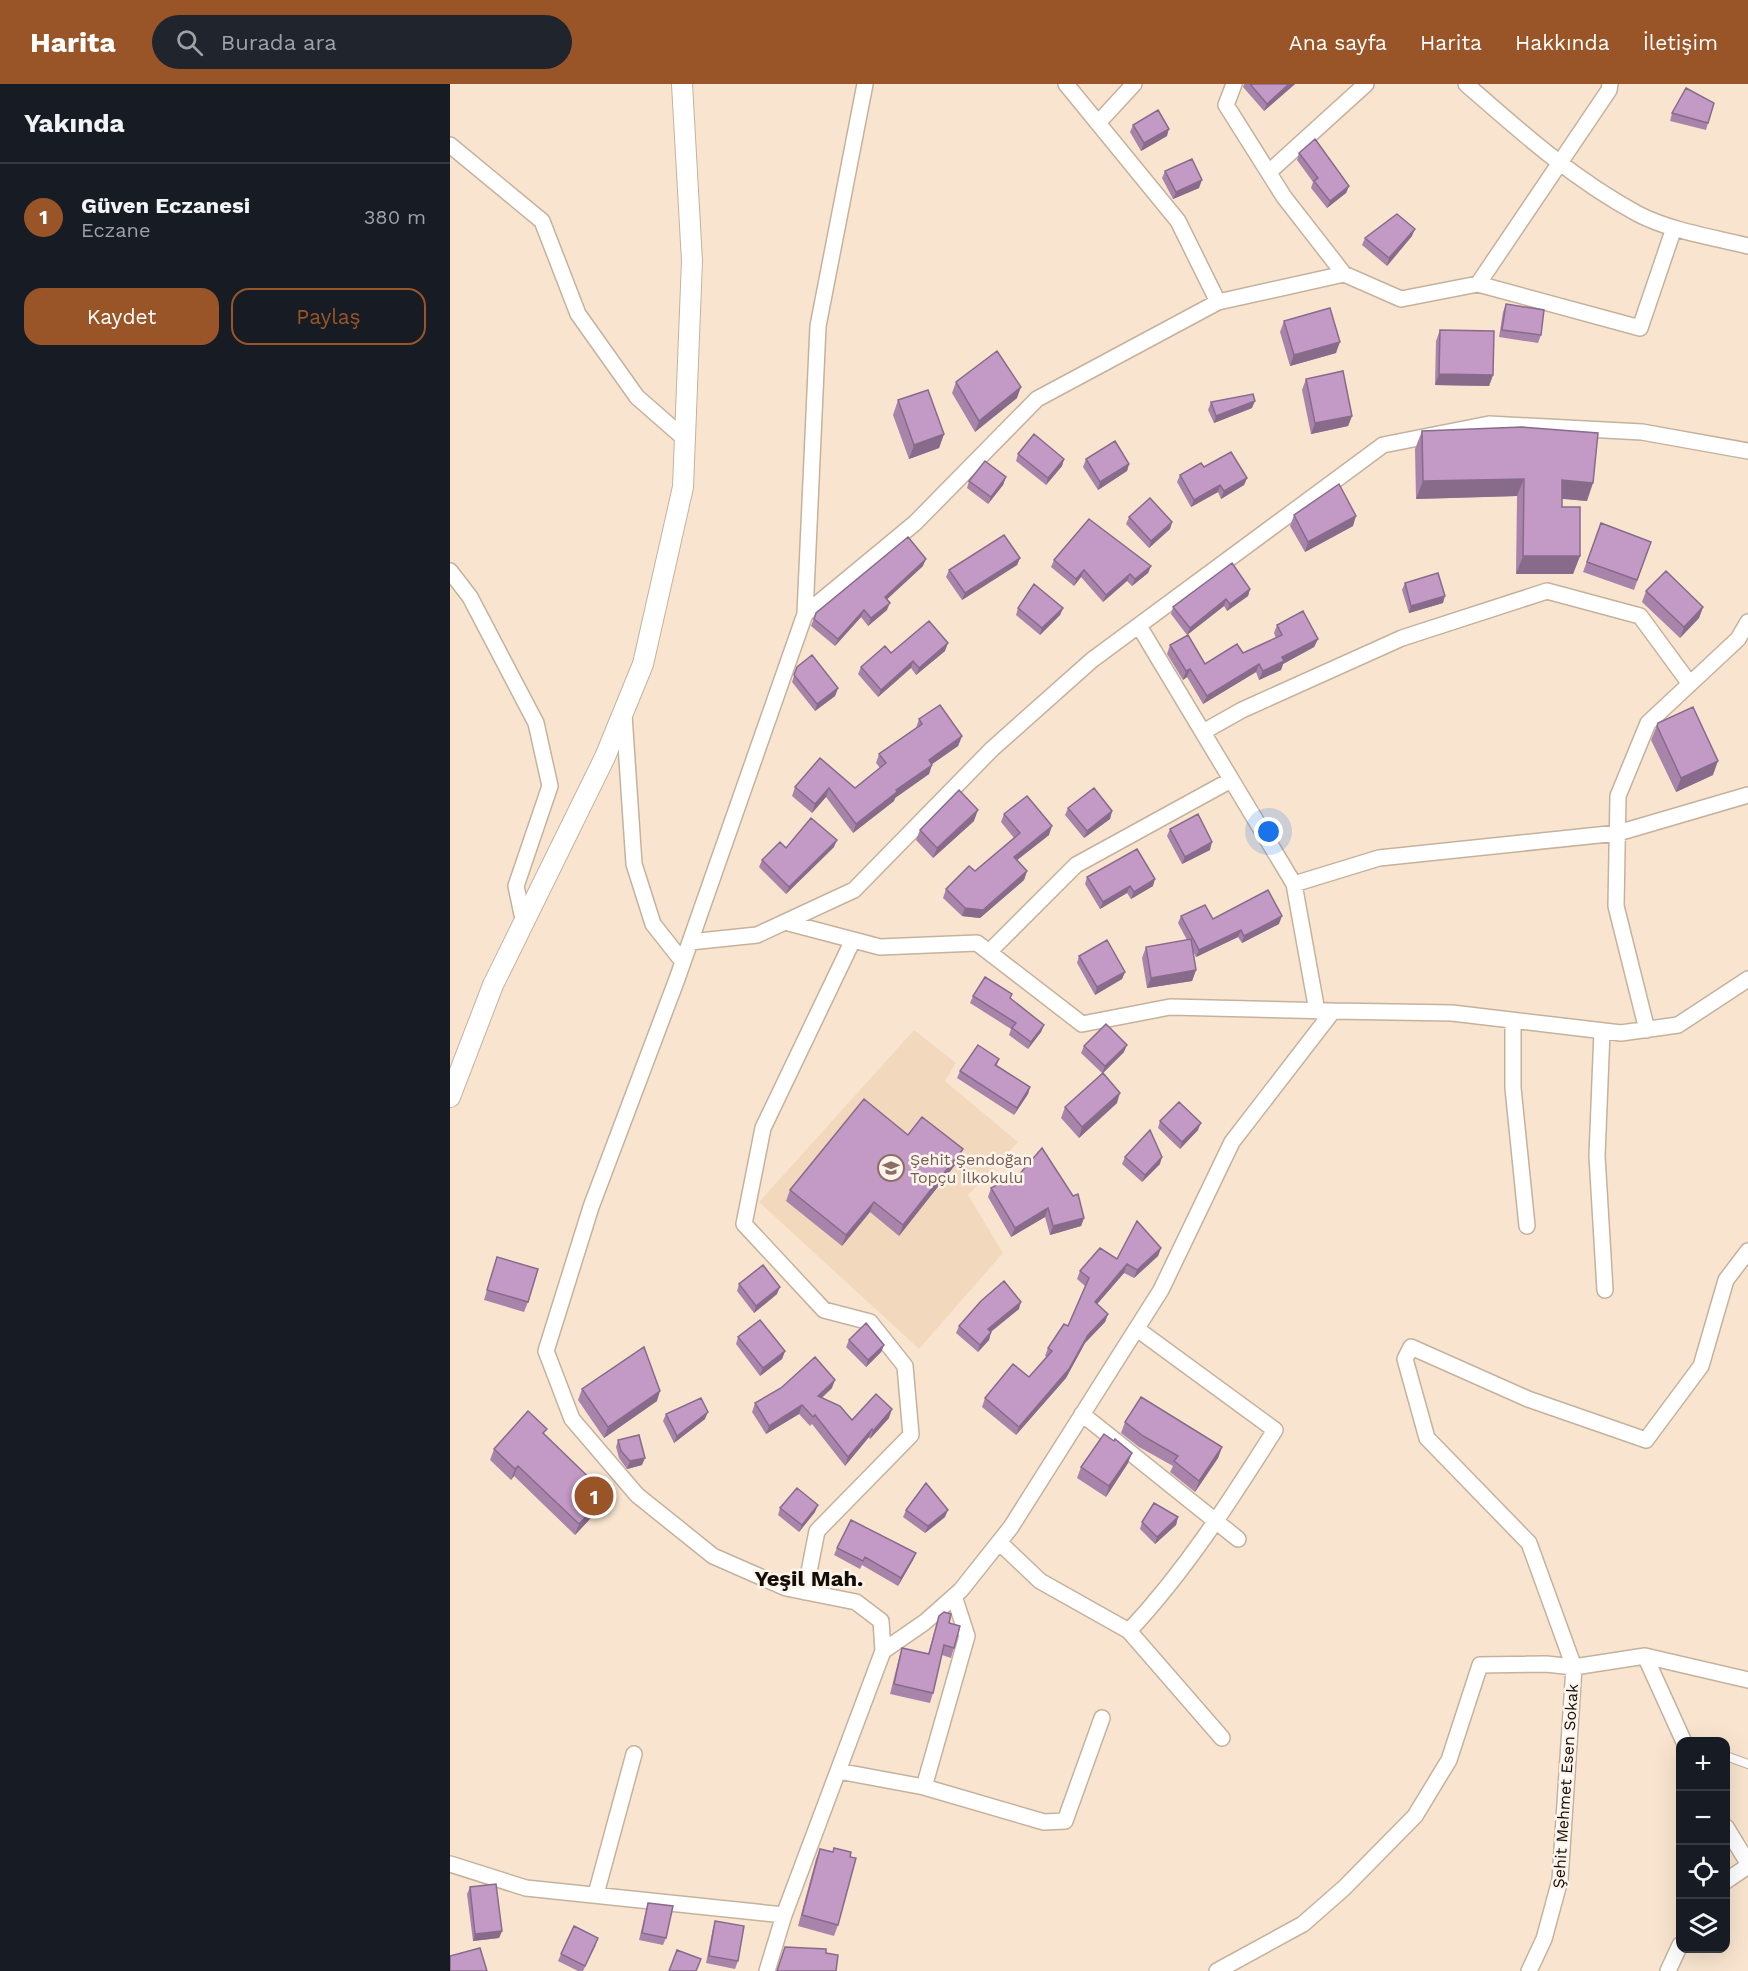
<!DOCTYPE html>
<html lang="tr">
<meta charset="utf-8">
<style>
:root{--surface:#171b24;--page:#20242c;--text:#f1f3f6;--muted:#9ea1a6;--line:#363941;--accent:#995527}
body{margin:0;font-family:"Work Sans",sans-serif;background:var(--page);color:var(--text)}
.controls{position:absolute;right:18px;bottom:18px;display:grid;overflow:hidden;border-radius:12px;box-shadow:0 6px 24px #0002}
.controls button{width:54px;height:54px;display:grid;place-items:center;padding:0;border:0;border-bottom:2px solid var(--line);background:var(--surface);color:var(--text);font:30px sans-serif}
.you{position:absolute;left:819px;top:748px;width:21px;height:21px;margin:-15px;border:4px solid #fff;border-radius:50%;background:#1a73e8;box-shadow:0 0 0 9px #1a73e833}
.badge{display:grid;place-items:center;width:39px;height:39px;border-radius:50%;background:var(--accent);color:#fff;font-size:20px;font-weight:700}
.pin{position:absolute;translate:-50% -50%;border:3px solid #fff;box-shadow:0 2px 6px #0006}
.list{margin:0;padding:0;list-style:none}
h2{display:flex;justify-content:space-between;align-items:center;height:78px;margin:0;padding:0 24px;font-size:26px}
h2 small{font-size:20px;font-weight:400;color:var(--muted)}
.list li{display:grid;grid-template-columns:39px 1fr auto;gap:18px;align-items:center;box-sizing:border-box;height:108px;padding:0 24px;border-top:2px solid var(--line)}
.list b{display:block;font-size:22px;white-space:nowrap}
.list p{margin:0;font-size:20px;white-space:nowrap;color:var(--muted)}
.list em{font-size:20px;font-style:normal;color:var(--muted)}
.actions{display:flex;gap:12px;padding:18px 24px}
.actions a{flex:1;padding:14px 0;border:2px solid var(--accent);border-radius:18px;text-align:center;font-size:21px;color:var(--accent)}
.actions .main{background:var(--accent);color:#fff}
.icon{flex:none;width:33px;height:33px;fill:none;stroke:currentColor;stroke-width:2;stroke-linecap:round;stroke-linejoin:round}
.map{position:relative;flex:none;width:1298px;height:1887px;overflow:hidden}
header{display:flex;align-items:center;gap:36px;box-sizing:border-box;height:84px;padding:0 30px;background:var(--accent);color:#fff}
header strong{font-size:28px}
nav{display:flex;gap:33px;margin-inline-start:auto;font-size:21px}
.search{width:420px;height:54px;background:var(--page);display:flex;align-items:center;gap:15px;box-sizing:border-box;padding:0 21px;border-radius:33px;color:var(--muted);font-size:22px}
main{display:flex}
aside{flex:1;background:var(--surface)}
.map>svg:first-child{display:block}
</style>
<header>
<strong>Harita</strong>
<div class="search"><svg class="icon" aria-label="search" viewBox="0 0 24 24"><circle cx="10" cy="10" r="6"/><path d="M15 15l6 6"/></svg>Burada ara</div>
<nav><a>Ana sayfa</a><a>Harita</a><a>Hakkında</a><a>İletişim</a></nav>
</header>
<main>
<aside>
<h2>Yakında<small></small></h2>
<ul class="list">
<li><span class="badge">1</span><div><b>Güven Eczanesi</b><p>Eczane</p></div><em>380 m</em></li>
</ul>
<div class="actions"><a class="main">Kaydet</a><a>Paylaş</a></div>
</aside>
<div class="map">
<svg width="1298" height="1887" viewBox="0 0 1298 1887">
<rect width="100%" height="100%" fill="#f9e5cf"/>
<path fill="#f2d8bd" d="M464,946l42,33 -11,18 73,61 -50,53 35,58 -84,96 -160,-147z"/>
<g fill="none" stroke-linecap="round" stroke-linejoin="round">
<defs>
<path id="service" d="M1276,1672l22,8"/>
<path id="minor" d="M415,0l-47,242 -13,288 -128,365 -86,228 -45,144 26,68 65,76 76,61 73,32 70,14 25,19 2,30
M616,0l112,137 40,81
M784,0l-8,21 58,92 60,77
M1016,0c55,48 107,95 172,130 33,17 74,23 110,32
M648,39l36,-39
M0,61l92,76 36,93 59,83 48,42
M819,88l97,-88
M1028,200l131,-194 1,-6
M0,487l20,26 66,126 14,63 -34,100 8,38
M355,530l110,-91 122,-124 181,-97 126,-28 57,25 77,-15 162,44 34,-100
M689,542l155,258 23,127
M174,631l10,149 19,60 30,38
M753,648l39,-22 160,-72 145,-47 93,25 50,68
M844,800l85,-26 239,-25 130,-38
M335,838l95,25 97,-4 105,81 88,-17 163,4
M240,858l67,-7 97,-45 138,-141 100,-89 291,-215 106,-21 153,8 106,19
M539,868l87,-87 155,-85
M1063,937v67l14,138
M1197,946l-31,-124 2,-110 30,-73 90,-84 10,-17
M1152,947l-5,125 8,134
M632,1330l156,125
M549,1458l41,39 89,50 93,107
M355,1508l12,-61 94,-96 -6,-69 -35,-44 -46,-12 -80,-86 19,-96 90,-188
M679,1547c57,-61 101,-130 146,-201l-138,-101
M1195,1572l39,86
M388,1687l86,16 120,35 21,-1 37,-103
M474,1703l43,-151 -13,-40
M1276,1743l22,36
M0,1780l76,24 258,27
M1276,1797l22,-15
M146,1810l38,-140
M317,1887l17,-56 99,-264 42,-29 36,-32 50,-63 150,-237 71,-148 101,-131 119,2 169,20 57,-8 70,-46
M767,1887l86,-47 41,-36 71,-72 34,-56 31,-95 66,-1 28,3 71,-11 103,24
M1079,1887l15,-32 16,-59 14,-213 -45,-124 -102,-105 -22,-79 6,-12 117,52 118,41 55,-74 25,-86 22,-29
M1218,1887l12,-26"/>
<path id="tertiary" d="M0,1013l43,-112 112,-228 38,-93 40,-177 9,-226 -10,-177"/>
</defs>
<use href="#service" stroke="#c5b29d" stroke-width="10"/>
<use href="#minor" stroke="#c5b29d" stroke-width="18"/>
<use href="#tertiary" stroke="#c5b29d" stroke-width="22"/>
<use href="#service" stroke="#fff" stroke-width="8"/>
<use href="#minor" stroke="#fff" stroke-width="15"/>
<use href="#tertiary" stroke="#fff" stroke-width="20"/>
</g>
<path fill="#a884aa" d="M794,0h51l-31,27 -21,-24z
M1222,29l36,10 -2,7 -36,-9z
M683,41l34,11 -26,15 -11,-19z
M849,69l50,33 -3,7 -19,15 -16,-20 2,-6 -16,-22z
M715,87l34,17 -26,11 -11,-21z
M962,152l-25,30 -25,-21 3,-7z
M1056,220l35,31 -3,8 -39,-6 4,-25z
M834,237l52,32 -46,13 -10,-34z
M990,246l53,45 -4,11 -54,-1 1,-44z
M856,295l46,37 -4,10 -37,8 -9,-44z
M506,298l61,16 -42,34 -23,-39z
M448,316l46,34 -5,14 -30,11 -16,-44z
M761,318l41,6 -38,15 -6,-13z
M972,347l165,70 -25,-2v8l18,49 -7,18h-57l1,-78 -101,3 -1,-50z
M568,370l46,5 -2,7 -16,19 -30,-24z
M636,375l43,5 -2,7 -29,19 -15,-23z
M754,383l43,11 -3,7 -23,14 -3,-7 -27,15 -14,-25 3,-7z
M556,393l-3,8 -15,19 -21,-16 2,-7z
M844,431l59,11 -48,26 -15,-26z
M679,433l43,5 -2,7 -21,19 -23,-24z
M1151,439l50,19 -17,48 -51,-18z
M570,474l-3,7 -55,35 -16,-23 3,-7z
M604,476l97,6 -3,7 -16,13 -5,-5 -24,21 -22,-25 -7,9 -23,-19z
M473,482l-36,33v11l-19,16 -7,-9 -26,29 -24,-20 5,-13z
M955,499l38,20 -34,10 -7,-23z
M800,505l-2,7 -21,15 -3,-5 -37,29 -16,-21 2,-7z
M1196,507l57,16 -4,11 -19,20 -38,-36z
M568,524h45l-3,7 -20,20 -24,-20z
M827,541l41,14 -4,8 -31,17 -2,6 -22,10 -3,-8 -53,32 -16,-27 -4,3 -16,-26 3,-9 35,19 38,-11 33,-15 -2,-5z
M495,567l-29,24 -5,-7 -33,29 -20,-23 3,-7 30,-14z
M347,583l41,21 -3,8 -20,15 -23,-29z
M469,635l43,17 -4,10 -26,18 -3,10 -34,24 -1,3 -41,32 -27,-36 -14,16 -20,-17 3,-9 60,1 25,-20 -4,-5 3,-9 37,-26z
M1208,639l55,52 -37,17 -25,-52z
M618,724l44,3 -2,8 -26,19 -19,-23z
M554,730l45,21 -32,25 10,11 -3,9 -44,38 -18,-2 -19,-18 3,-9 29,-18 39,-33 -13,-16z
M524,737l-41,37 -17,-18 4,-10z
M720,745l40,21 -28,14 -15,-28z
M384,763l-48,47 -27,-27 3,-7 24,-12z
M637,793l66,9 -22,13 -4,-6 -27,16 -15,-25z
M731,832l32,3 66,5 -37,19 -4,-6 -42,20 -3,-6 3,19 -4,11 -45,7 -5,-30 4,-11 41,-7 -9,-17z
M629,872l46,16 -3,7 -27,16 -18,-32z
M523,912l38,3 33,26 -3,7 -13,17 -19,-14 2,-6 -41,-26z
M634,962l40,6 -21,21 14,30 -38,35 -18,-20 4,-11 37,-34 -21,-20z
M549,975l-2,6 33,22 -2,7 -14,21 -57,-37 3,-7z
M710,1037l38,9 -18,19 -22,-21z
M458,1051l55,14 -4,11 -60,76 -29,-24 -28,34 -56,-45 4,-11z
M675,1073l35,7 -18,18 -20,-18z
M561,1100l73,34 -3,8 -31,9 -5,-18 -34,20 -23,-40 3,-9z
M711,1164l-3,8 -24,22 -10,-5 -27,31 11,10 -3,8 -20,21 -19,35 -50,57 -34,-28 3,-9 44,-21 18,-20 -2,-1 3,-8 20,-22 17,-40 -8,-7 3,-8 37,-12z
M47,1173l31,45 -4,10 -40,-12z
M289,1200l38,10 -23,19 -17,-22z
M569,1225l-28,23 -2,8 -11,12 -22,-19 3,-7z
M288,1253l47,14 -3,8 -22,17 -24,-32z
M399,1256l35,5 -3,7 -15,15 -20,-20z
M382,1304l-10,10 30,22 37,-2 -19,21 -1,-2 -24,29 -33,-42 -2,2 -11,-12 -33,20 -14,-22 3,-9z
M132,1305l75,12 -53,37 -26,-38z
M216,1330l39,5 -31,24 -11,-22z
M675,1338l97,25 -4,11 -23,34 -25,-20 3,-6 -34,-19 -18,-14z
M94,1351l63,60 -4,10 -28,30 -61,-59 -3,4 -21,-20 4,-11z
M168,1356l24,25 -15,4 -8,-11 -3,-11z
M678,1379l-22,34 -29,-19 4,-11z
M330,1424l35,4 -16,20 -21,-17z
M456,1426l39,7 -20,16 -22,-16z
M728,1433l-2,8 -21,19 -15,-15 2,-7z
M387,1464l79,5 -3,7 -15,26 -36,-21 -2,4 -26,-14z
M489,1532l10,7 5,25 -3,10 -9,-3 -9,38 -3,10 -40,-9 9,-36 3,-10 26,6z
M370,1765l18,76 -4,11 -36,-10 18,-67z
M20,1803l32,44 -3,7 -26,3 -6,-47z
M198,1819l18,35 -3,7 -24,-5 7,-30z
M265,1837l23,40 -3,8 -29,-6 7,-35z
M146,1861l-13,26h-5l-20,-10 3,-7z"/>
<path fill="#886b8b" d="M839,0h6l-31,27 3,-7z
M719,45l-2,7 -26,15 3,-8z
M752,96l-3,8 -26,11 3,-7z
M899,102l-3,7 -19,15 3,-7z
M965,145l-3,7 -25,30 2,-8z
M890,258l-4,11 -46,13 4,-11z
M989,290l54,1 -4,11 -54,-1z
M571,303l-4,11 -42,34 4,-11z
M805,317l-3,7 -38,15 2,-7z
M902,332l-4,10 -37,8 4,-11z
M494,350l-5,14 -30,11 5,-14z
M614,375l-2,7 -16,19 2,-7z
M679,380l-2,7 -29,19 2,-8z
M556,393l-3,8 -15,19 3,-7z
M797,394l-3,7 -23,14 3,-8z
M1074,395l-7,17 -101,3 7,-18z
M1112,396l31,3 -6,18 -31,-3z
M770,401l-2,7 -27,15 3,-7z
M906,432l-3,10 -48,26 3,-10z
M722,438l-2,7 -21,19 2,-7z
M1073,472h57l-7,18h-57z
M570,474l-3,7 -55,35 3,-7z
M476,475l-3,7 -41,38 3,-7z
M701,482l-3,7 -16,13 3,-7z
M634,486l-3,7 -7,9 2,-7z
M680,490l-3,7 -24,21 3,-7z
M800,505l-2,7 -21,15 3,-7z
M995,512l-2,7 -34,10 2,-7z
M776,515l-2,7 -37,29 3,-7z
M440,519l-3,7 -19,16 3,-8z
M1253,523l-4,11 -19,20 4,-11z
M613,524l-3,7 -20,20 2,-7z
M414,526l-3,7 -26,29 3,-7z
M868,555l-4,8 -31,17 -2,6 -22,10 4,-9 19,-14z
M498,559l-3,8 -29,24 3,-7z
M463,577l-2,7 -33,29 3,-7z
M809,580l-3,8 -53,32 4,-8z
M740,585l-3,8 -4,3 3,-9z
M388,604l-3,8 -20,15 2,-7z
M512,652l-4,10 -33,23 4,-9z
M1268,677l-5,14 -37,17 5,-14z
M482,681l-3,9 -34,24 -1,3 -41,32 3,-9 40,-34z
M379,704l-3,9 -14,16 3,-9z
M528,726l-4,11 -41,37 4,-10z
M662,727l-2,8 -26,19 3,-7z
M602,742l-3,9 -38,30 3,-8z
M387,756l-3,7 -48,47 3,-7z
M762,758l-2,8 -28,14 3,-7z
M577,787l-3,9 -44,38 -18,-2 3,-8z
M705,795l-2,7 -22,13 3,-7z
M680,802l-3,7 -27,16 3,-7z
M832,832l-3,8 -37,19 2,-7z
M791,846l-3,7 -42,20 3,-7z
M746,886l-4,11 -45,7 4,-10z
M675,888l-3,7 -27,16 2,-8z
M594,941l-3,7 -13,17 3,-7z
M677,961l-3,7 -22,22 3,-8z
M580,1003l-2,7 -14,21 3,-7z
M670,1009l-3,10 -38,35 3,-11z
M751,1039l-3,7 -18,19 2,-7z
M513,1065l-4,11 -60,76 4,-11z
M712,1073l-2,7 -18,18 3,-7z
M424,1118l-4,10 -28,34 4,-11z
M598,1124l-3,9 -34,20 4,-9z
M634,1134l-3,8 -31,9 3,-9z
M711,1164l-3,8 -24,22 3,-8z
M677,1180l-3,9 -32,37 3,-8z
M330,1203l-3,7 -23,19 2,-7z
M571,1218l-2,7 -34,27 3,-7z
M658,1230l-3,8 -20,21 -19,35 -50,57 3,-8 69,-92z
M541,1248l-2,8 -11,12 2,-7z
M434,1261l-3,7 -15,15 2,-7z
M335,1267l-3,8 -22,17 3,-8z
M385,1296l-3,8 -18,16 4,-8z
M210,1307l-3,10 -53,37 4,-11z
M352,1321l-3,9 -33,20 3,-8z
M442,1325l-3,9 -19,21 3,-8z
M258,1328l-3,7 -31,24 3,-7z
M422,1345l-3,8 -24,29 3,-9z
M772,1363l-4,11 -23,34 4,-11z
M682,1369l-4,10 -22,34 3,-11z
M195,1374l-3,7 -15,4 3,-8z
M68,1382l-4,10 -3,4 4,-11z
M157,1411l-4,10 -28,30 4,-11z
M368,1421l-3,7 -16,20 3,-7z
M498,1426l-3,7 -20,16 3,-7z
M728,1433l-2,8 -21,19 2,-7z
M466,1469l-3,7 -15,26 3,-8z
M52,1847l-3,7 -26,3 2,-7z"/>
<path fill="#c399c6" stroke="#886b8b" stroke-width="1.5" d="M800,0h39l-22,20z
M1236,4l28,15 -6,20 -36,-10z
M708,26l11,19 -25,14 -11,-18z
M865,55l34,47 -19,15 -16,-20 4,-3 -19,-25z
M742,75l10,21 -26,12 -11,-21z
M947,130l18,15 -26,29 -24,-20z
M1056,220l38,6 -3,25 -39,-5z
M880,224l10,34 -46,13 -10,-34z
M990,246l54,1 -1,44 -54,-1z
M547,267l24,36 -42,34 -23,-39z
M893,287l9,45 -37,7 -9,-44z
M478,306l16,44 -30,11 -16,-45z
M803,310l2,7 -39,15 -5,-14z
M1072,343l76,6 -5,50 -31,-3v27h18v49h-57l1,-77 -101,2 -1,-50z
M584,350l30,25 -16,19 -30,-24z
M665,357l14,23 -29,18 -14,-23z
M781,368l16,26 -23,13 -4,-6 -26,15 -14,-25 21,-12 3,4z
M535,377l21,16 -15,20 -22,-16z
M889,400l17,32 -48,26 -14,-27z
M700,414l22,24 -21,19 -22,-24z
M639,435l62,47 -16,13 -5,-5 -24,21 -22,-25 -8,9 -22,-19z
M1151,439l50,19 -14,38 -50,-18z
M554,451l16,23 -55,35 -16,-23z
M458,453l18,22 -41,38 5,6 -19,15 -7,-8 -26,29 -24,-20 2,-6z
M782,479l18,26 -20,15 -4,-5 -36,29 -17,-21z
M1216,487l37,36 -19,20 -38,-36z
M988,489l7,23 -34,10 -6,-23z
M584,500l29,24 -21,20 -24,-20z
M853,527l15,28 -36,18 2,4 -21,10 -4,-7 -52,32 -17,-27 -4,2 -16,-26 18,-10 17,29 32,-20 6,9 39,-18 -5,-10z
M479,537l19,22 -29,25 -6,-7 -32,29 -20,-23 24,-21 6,7z
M362,571l26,33 -21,16 -23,-29 3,-8z
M490,621l22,31 -33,24 3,5 -36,25 1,2 -41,32 -27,-36 -14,16 -20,-17 25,-29 35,30 31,-25 -7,-9 43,-30 -3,-5z
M1243,623l25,54 -37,17 -24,-52 1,-3z
M644,704l18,23 -25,20 -19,-23z
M509,706l19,20 -41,38 -17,-18z
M577,712l25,30 -38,31 13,14 -44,39 -18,-2 -19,-19 23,-23 6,5 45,-38 -16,-19z
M748,730l14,28 -27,15 -15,-28z
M361,734l26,22 -48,47 -27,-27 18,-18 6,6z
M687,765l18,30 -21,13 -4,-6 -27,16 -16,-25z
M818,806l14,26 -38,20 -3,-6 -42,20 -18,-34 24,-11 8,14z
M741,855l5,31 -45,8 -5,-31z
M657,856l18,32 -28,15 -18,-31z
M535,893l27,17 -2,4 34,27 -13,17 -19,-14 4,-5 -43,-27z
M656,940l21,21 -22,21 -21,-20z
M528,961l21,14 -4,6 35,22 -13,21 -57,-37z
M653,989l17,20 -38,34 -17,-20z
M414,1015l44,36 14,-18 41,32 -60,76 -29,-23 -28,33 -56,-45z
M729,1018l22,21 -19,19 -22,-21z
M700,1046l12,27 -17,18 -20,-18z
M592,1064l31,48 5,-2 6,24 -31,8 -5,-18 -33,20 -24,-40 17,-9 3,5z
M687,1137l24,27 -24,22 -10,-6 -32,38 13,12 -20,21 -19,34 -50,58 -34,-29 28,-34 16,13 23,-26 -4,-3 16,-24 4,2 21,-48 -9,-7 20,-23 17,11z
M47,1173l41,12 -10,33 -41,-12z
M313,1181l17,22 -24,19 -17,-22z
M554,1197l17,21 -33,27 3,3 -11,13 -21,-19 22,-25z
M310,1236l25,31 -22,17 -25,-31z
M416,1239l18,22 -16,15 -19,-20z
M194,1263l16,44 -52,36 -26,-38z
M365,1273l20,23 -17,16 22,10 12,14 24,-26 16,15 -19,22 -1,-2 -24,28 -33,-42 -2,2 -11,-12 -33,21 -14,-23 26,-15z
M691,1313l81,50 -23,34 -25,-20 4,-5 -35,-20 -18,-14z
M251,1314l7,14 -31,24 -11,-22z
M78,1327l19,18 -4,4 64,62 -28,29 -61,-58 -3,3 -21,-20z
M654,1350l10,7 1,-2 17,14 -23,33 -28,-19z
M189,1351l6,23 -15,3 -9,-10 -3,-11z
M476,1399l22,27 -20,16 -22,-16z
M347,1404l21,17 -16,20 -22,-17z
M704,1419l24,14 -21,20 -15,-15z
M401,1436l65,33 -15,25 -36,-21 -2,4 -26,-13z
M494,1528l7,2 -2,9 11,3 -6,22 -10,-3 -11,48 -39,-9 8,-36 27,6 10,-38z
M384,1764l17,4 -1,5 6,1 -18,67 -36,-10 18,-66 13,3z
M46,1800l6,47 -27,3 -5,-47z
M198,1819l25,3 -7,32 -24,-5z
M265,1837l29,5 -6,35 -29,-5z
M124,1842l24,12 -13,28 -24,-12z
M335,1863l41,2v4l12,2 -2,16h-59z
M30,1864l7,23h-37v-15z
M227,1866l24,9 -5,12h-27z"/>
<defs>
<symbol id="school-ring" viewBox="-11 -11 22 22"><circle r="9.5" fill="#fdf4ec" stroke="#8d6e63" stroke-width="1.5"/><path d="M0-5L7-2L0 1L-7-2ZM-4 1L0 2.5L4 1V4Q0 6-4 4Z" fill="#8d6e63"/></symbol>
</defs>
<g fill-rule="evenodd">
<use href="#school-ring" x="426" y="1069" width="30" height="30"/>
</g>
<g text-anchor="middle" stroke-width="5" stroke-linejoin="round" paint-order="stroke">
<g font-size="16" fill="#785e54" stroke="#fdf4ec" text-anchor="start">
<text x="460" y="1081">Şehit Şendoğan<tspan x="460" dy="18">Topçu İlkokulu</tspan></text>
</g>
<g font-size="16" fill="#130d06" stroke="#fdf4ec">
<text transform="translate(1115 1702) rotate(-86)" y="6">Şehit Mehmet Esen Sokak</text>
</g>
<g font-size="22" font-weight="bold" fill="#130d06" stroke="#fdf4ec">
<text x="359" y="1502">Yeşil Mah.</text>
</g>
</g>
</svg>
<div class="controls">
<button>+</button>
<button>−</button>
<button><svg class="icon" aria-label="locate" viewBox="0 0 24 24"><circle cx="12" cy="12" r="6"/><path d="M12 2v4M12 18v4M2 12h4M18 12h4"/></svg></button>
<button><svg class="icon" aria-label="layers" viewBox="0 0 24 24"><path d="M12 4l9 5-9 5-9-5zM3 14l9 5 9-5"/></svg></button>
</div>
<div class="you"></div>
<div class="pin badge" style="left:144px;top:1412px">1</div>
</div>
</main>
